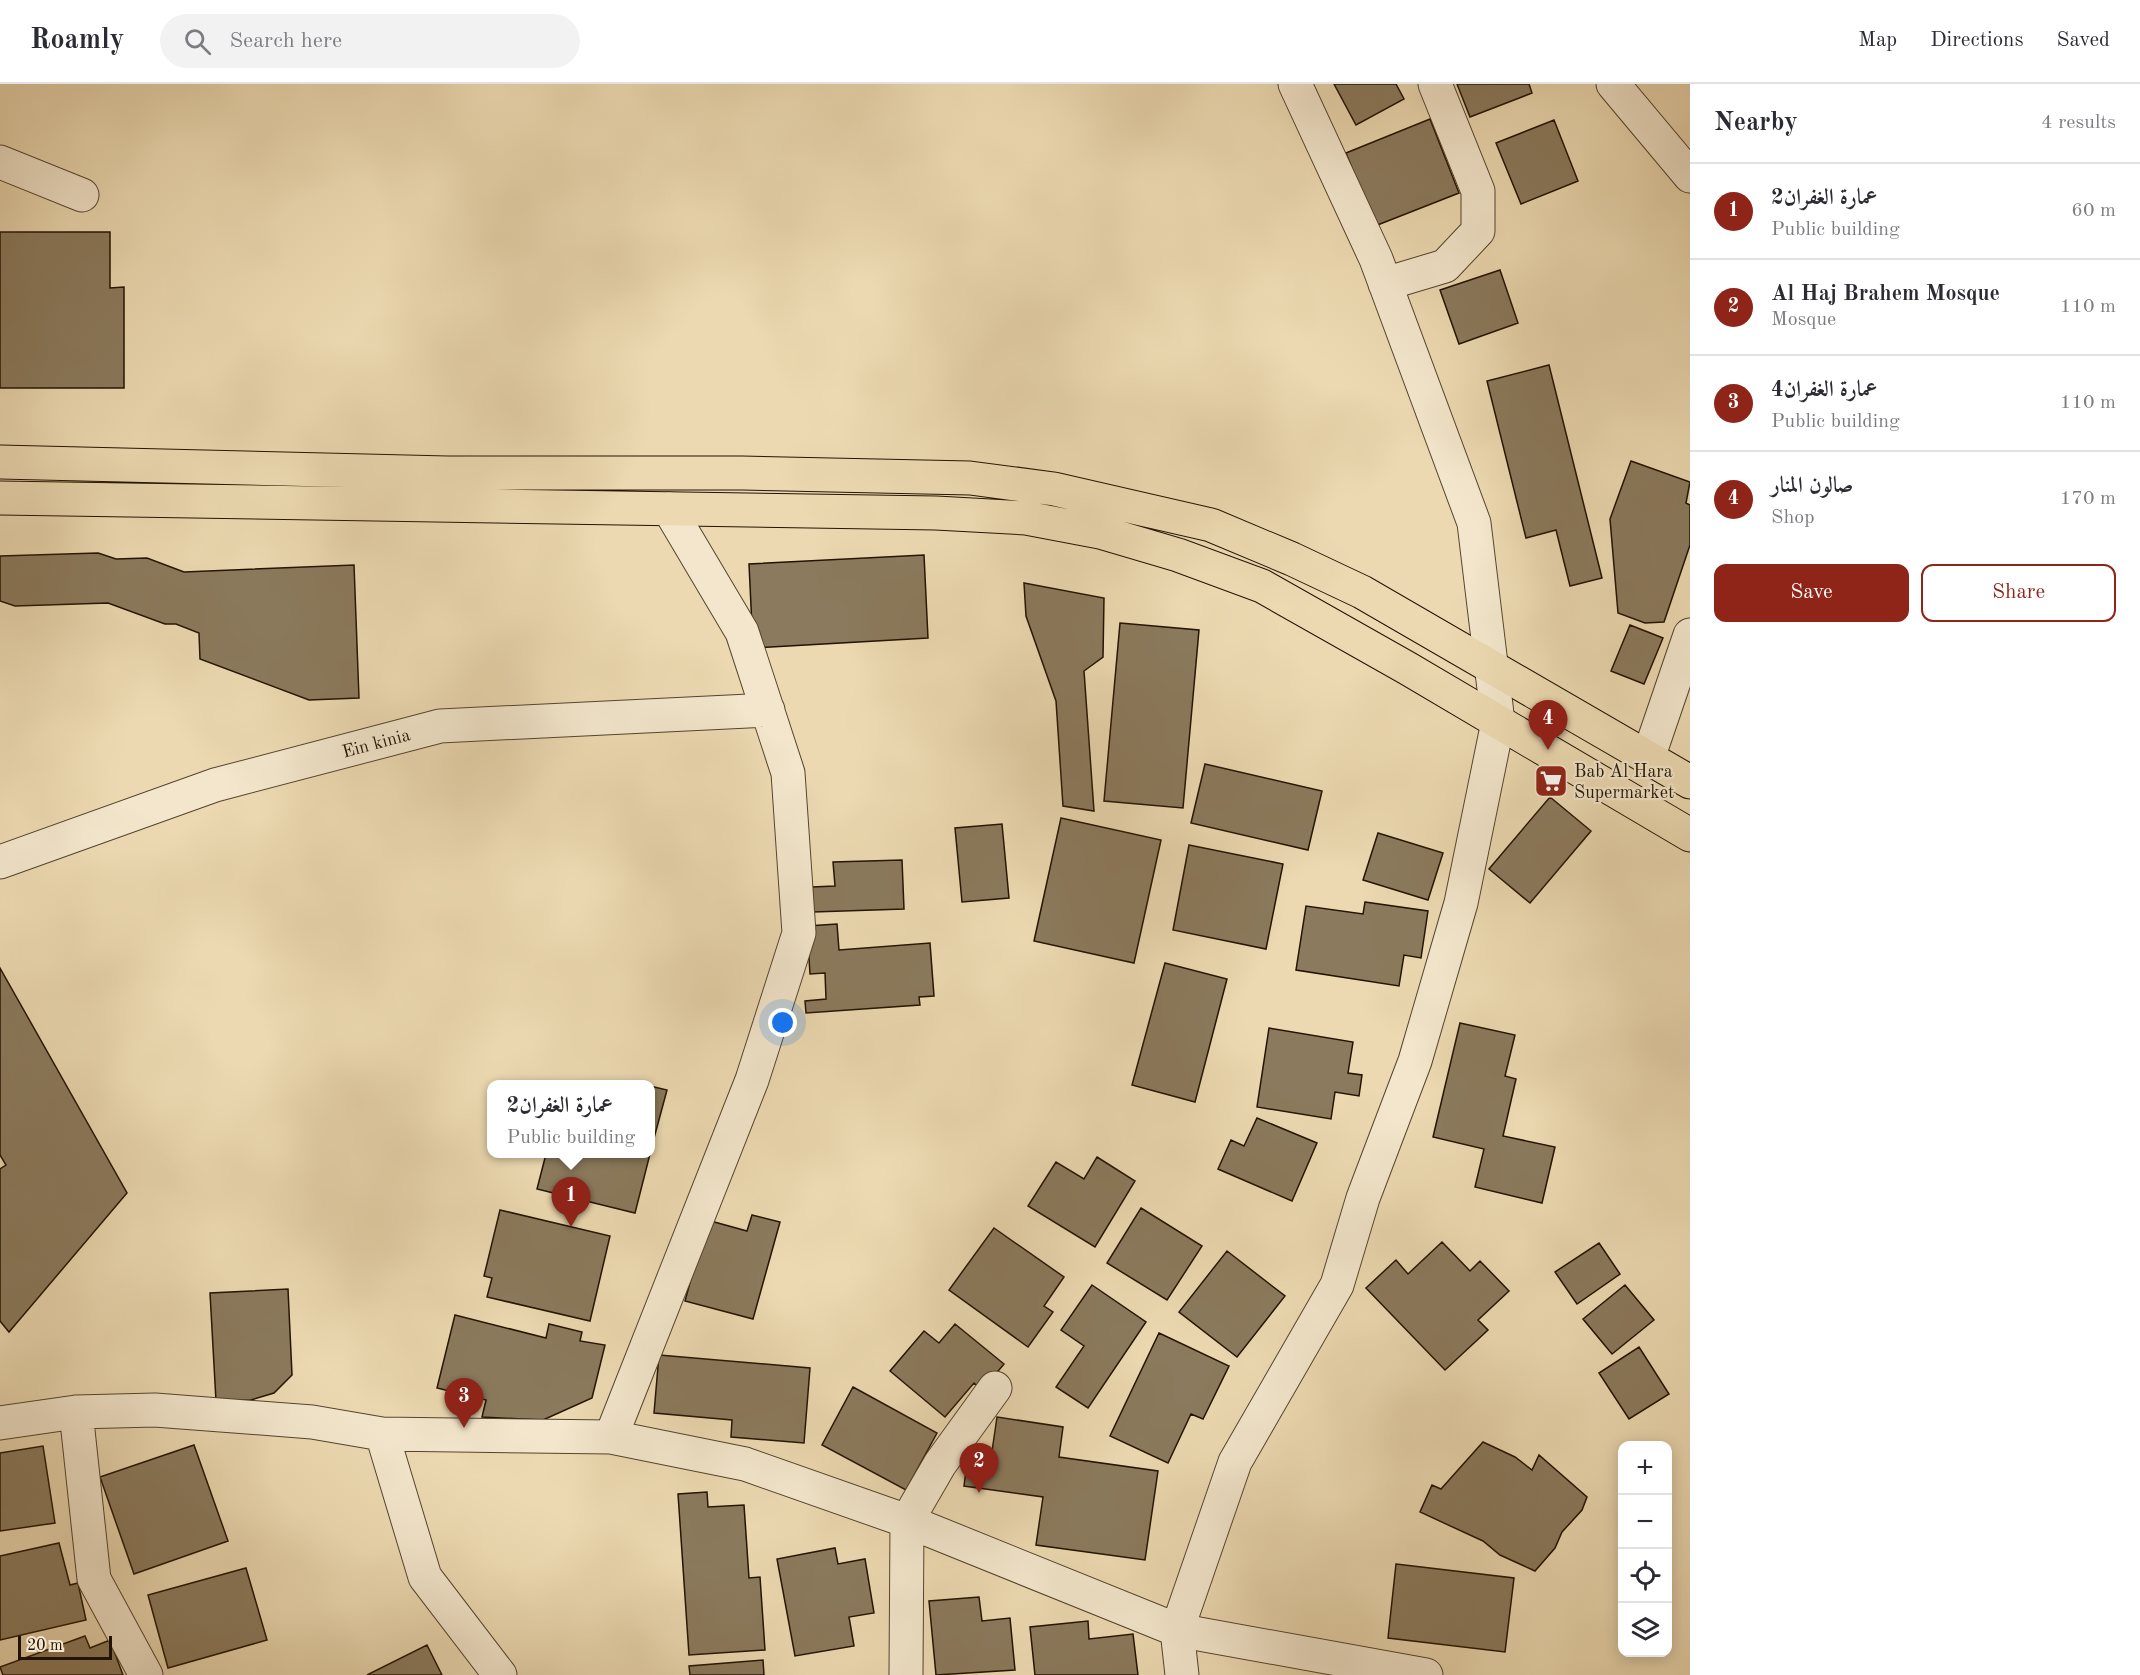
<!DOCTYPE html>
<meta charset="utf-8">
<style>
:root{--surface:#fff;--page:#f2f2f3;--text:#2b2b33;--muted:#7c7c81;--line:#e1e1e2;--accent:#8f2418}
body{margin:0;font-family:"Old Standard TT",Amiri,serif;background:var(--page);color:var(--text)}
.controls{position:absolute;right:18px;bottom:18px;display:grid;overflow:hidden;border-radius:12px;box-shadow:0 3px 15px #0003}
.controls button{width:54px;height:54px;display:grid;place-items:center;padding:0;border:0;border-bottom:2px solid var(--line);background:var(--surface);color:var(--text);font:30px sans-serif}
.scale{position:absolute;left:18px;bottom:15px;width:94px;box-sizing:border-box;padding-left:6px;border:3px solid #221302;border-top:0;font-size:16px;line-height:21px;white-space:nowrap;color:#221302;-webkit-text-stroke:4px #f3e6cc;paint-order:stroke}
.you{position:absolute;left:783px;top:939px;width:21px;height:21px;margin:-15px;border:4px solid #fff;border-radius:50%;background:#1a73e8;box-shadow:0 0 0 9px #1a73e833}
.badge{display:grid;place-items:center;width:39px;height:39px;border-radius:50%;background:var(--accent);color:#fff;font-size:20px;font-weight:700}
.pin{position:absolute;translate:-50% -50px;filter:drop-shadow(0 2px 3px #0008)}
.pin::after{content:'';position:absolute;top:32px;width:21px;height:18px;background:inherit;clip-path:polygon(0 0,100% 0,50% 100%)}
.popup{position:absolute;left:487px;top:996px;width:168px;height:78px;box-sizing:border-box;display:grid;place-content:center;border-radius:12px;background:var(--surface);filter:drop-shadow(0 2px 4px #0005);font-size:20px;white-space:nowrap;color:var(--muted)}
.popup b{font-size:22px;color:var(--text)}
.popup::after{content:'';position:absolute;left:50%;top:100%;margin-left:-12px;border:12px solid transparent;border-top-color:var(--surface)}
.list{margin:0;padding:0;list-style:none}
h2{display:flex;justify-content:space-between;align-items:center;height:78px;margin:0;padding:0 24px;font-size:26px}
h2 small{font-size:20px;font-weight:400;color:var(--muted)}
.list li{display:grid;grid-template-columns:39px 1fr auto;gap:18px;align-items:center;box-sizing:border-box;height:96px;padding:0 24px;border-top:2px solid var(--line)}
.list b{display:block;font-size:22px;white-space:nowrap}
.list p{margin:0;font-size:20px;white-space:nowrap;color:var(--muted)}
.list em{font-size:20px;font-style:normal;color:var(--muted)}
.actions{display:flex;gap:12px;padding:18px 24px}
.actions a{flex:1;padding:14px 0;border:2px solid var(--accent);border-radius:12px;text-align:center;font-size:21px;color:var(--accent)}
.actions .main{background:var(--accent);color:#fff}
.icon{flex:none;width:33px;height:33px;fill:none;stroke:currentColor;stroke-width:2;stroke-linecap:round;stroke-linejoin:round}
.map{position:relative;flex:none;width:1690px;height:1591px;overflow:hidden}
header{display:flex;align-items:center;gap:36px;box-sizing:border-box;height:84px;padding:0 30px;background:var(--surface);border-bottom:2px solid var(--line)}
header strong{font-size:28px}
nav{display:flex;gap:33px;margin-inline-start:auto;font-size:21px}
.search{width:420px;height:54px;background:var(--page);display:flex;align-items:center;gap:15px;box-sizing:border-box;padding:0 21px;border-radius:33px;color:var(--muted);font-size:22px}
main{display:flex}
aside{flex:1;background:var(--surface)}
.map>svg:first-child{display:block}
</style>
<header>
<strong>Roamly</strong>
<div class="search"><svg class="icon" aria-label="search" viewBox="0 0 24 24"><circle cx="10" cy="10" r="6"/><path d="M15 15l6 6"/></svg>Search here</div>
<nav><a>Map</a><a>Directions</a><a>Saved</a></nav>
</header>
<main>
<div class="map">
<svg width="1690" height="1591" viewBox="0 0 1690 1591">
<rect width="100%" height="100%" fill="#ecd9b1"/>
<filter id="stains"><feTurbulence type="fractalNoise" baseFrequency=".00333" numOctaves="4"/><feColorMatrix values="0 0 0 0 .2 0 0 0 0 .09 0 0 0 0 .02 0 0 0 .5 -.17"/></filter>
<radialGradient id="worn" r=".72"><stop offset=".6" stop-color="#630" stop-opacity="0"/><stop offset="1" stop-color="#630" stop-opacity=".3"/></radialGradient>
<path fill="#8b7a5d" stroke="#221302" stroke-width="1.5" d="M1334,0h62l8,15 -48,26z
M1457,0h72l3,9 -62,24z
M1430,35l29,74 -84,33 -29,-73z
M1554,36l24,61 -57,23 -25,-61z
M0,148h110v56l14,-1v101h-124z
M1500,186l18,53 -59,21 -19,-54z
M1549,281l53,213 -32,8 -14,-56 -30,8 -39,-157z
M1631,377l59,21 -4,21 4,2v40l-26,77 -19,1 -27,-10 -8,-94z
M98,469l18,6 31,-1 37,14 170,-7 5,133 -50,2 -109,-41 -1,-26 -23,-9h-11l-57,-21 -93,3 -15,-5v-45z
M924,471l4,83 -175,10 -4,-84z
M1024,499l80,15 -1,59 -19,14 10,140 -31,-5 -7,-105 -30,-85z
M1120,539l79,7 -16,178 -79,-7z
M1630,541l33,13 -19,46 -33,-13z
M1205,680l117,27 -14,59 -117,-27z
M1550,713l41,34 -61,72 -41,-34z
M1061,734l100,22 -27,123 -100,-22z
M1002,740l7,74 -47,4 -7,-74z
M1378,749l65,20 -15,47 -65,-20z
M1189,761l94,19 -17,85 -93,-19z
M902,776l2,49 -91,3 -1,-25 23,-1 -2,-24z
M1365,818l63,9 -7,47 -17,-3 -5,31 -103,-16 10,-64 57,8z
M837,840l2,26 91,-7 4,53 -15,1 1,8 -114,8 -1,-12 21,-2 -1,-26 -15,1 -3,-48z
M1165,879l62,16 -32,123 -63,-17z
M0,884l127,225 -118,139 -9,-11v-152l6,-4 -6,-10z
M1460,939l55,12 -10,41 11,3 -13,57 52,11 -13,56 -67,-16 9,-38 -51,-12z
M1269,944l84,14 -5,31 14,2 -3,21 -24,-4 -4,27 -74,-12z
M650,1002l17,4 -17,63z
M1257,1034l60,25 -25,58 -74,-32 13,-29 13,6z
M546,1070h104l-15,59 -98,-24z
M1097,1073l38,24 -40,66 -67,-41 28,-44 28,17z
M1141,1124l61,38 -35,54 -60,-37z
M500,1126l110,26 -20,85 -103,-24 5,-19 -8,-2z
M752,1131l28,7 -27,97 -68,-18 22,-81 40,11z
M994,1144l70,49 -20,29 9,6 -25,35 -79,-57z
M1442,1158l28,29 10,-10 29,30 -31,29 10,10 -43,40 -79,-82 30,-28 12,14z
M1599,1159l21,31 -43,30 -22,-32z
M1227,1167l58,45 -48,61 -58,-45z
M1092,1201l54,37 -58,86 -32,-21 28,-41 -23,-16z
M1625,1201l29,35 -42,34 -29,-35z
M288,1205l4,86 -18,18 -23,7 -35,1 -6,-108z
M455,1231l91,23 3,-14 33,8 -2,9 25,4 -13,53 -49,22 -61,-3 4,-17 -49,-12z
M955,1240l49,40 -22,26 -8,-7 -29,34 -55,-46 34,-40 15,12z
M1159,1249l70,33 -26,53 -12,-5 -23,49 -58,-27z
M1639,1263l30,47 -40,25 -30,-46z
M659,1271l151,13 -6,75 -73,-6 1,-17 -78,-7z
M853,1303l84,46 -31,57 -84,-45z
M997,1333l66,10 -4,30 99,14 -13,89 -109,-15 7,-48 -79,-11 3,-24 23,3z
M1483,1358l32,15 17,13 7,-15 48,42 -5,13 -20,22 -7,16 -20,23 -35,-16 -17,-14 -63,-29 12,-27 9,4z
M194,1361l34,96 -94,33 -34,-97z
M43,1362l12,77 -55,8v-78z
M707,1408l1,15 36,-2 5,73 11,-1 5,73 -76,5 -11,-161z
M59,1459l11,42 8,-2 8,37 -86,20v-84z
M835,1464l3,16 27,-5 9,54 -25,4 5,29 -59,10 -18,-97z
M1396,1480l118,14 -9,74 -117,-14z
M246,1484l21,72 -99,28 -20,-73z
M979,1513l3,24 28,-3 5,52 -79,5 -7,-74z
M1088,1537l1,18 44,-5 5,41h-103l-5,-48z
M85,1552l5,12 20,-8 13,35h-120l-3,-8z
M427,1561l15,30h-75z
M763,1576l1,15h-74l-1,-9z"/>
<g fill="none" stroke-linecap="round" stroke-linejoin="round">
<defs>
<path id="minor" d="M1613,0l77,92
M0,78l82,33
M1385,200l60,-18 33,-35v-40l-43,-107
M1648,674l42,-123
M0,778l215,-77 225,-59 328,-16
M76,1328l18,167 52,96
M0,1339l76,-11 79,-2 157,12 70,12 229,3 134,27 162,57 270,109 249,45
M382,1350l43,143 75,98
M611,1353l141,-357 47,-147 -11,-160 -46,-141 -73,-123
M906,1591l1,-154 33,-57 55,-76
M1182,1591l-5,-45 58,-168 102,-177 26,-87 52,-137 46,-158 37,-181 -24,-199 -98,-264 -81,-175"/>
<path id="major" d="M0,378l447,11h295l228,5 84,11 157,36 81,34 70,33 328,190
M0,414l936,15 90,5 74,14 78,23 84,31 145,82 283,167"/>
</defs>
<use href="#minor" stroke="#54442e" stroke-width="35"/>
<use href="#major" stroke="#221302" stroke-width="35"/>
<use href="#minor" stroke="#f3e6cc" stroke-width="33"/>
<use href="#major" stroke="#ecd9b1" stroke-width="33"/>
</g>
<defs>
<symbol id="supermarket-square" viewBox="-11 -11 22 22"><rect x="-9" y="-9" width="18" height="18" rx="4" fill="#8f2418" stroke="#f3e6cc"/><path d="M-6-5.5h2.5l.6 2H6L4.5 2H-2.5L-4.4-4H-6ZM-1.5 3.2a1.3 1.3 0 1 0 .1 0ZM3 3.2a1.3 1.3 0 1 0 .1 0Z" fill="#fff"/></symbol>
</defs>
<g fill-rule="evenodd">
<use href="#supermarket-square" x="1532" y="678" width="38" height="38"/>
</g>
<g text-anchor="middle" stroke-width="4.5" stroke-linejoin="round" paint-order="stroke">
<g font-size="18" fill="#221302" stroke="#f3e6cc">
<text transform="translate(376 659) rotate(-15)" y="6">Ein kinia</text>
</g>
<g font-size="18" fill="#221302" stroke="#f3e6cc" text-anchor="start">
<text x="1574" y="693">Bab Al Hara<tspan x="1574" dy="21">Supermarket</tspan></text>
</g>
</g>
<rect width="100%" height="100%" filter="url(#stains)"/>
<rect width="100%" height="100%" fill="url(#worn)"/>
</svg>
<div class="controls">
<button>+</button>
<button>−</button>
<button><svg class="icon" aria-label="locate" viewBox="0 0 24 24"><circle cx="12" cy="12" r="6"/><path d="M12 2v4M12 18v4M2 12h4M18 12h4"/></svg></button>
<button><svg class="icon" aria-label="layers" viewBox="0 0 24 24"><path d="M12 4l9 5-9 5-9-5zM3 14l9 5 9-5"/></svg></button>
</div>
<div class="scale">20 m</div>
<div class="you"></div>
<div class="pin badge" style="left:571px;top:1143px">1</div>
<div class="popup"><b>عمارة الغفران2</b>Public building</div>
<div class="pin badge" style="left:979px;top:1409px">2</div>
<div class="pin badge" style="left:464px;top:1344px">3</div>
<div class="pin badge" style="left:1548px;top:666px">4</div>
</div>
<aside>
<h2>Nearby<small>4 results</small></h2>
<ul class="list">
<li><span class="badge">1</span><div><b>عمارة الغفران2</b><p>Public building</p></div><em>60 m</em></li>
<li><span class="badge">2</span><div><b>Al Haj Brahem Mosque</b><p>Mosque</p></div><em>110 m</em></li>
<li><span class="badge">3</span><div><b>عمارة الغفران4</b><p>Public building</p></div><em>110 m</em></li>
<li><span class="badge">4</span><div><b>صالون المنار</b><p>Shop</p></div><em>170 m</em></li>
</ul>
<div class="actions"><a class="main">Save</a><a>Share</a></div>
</aside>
</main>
